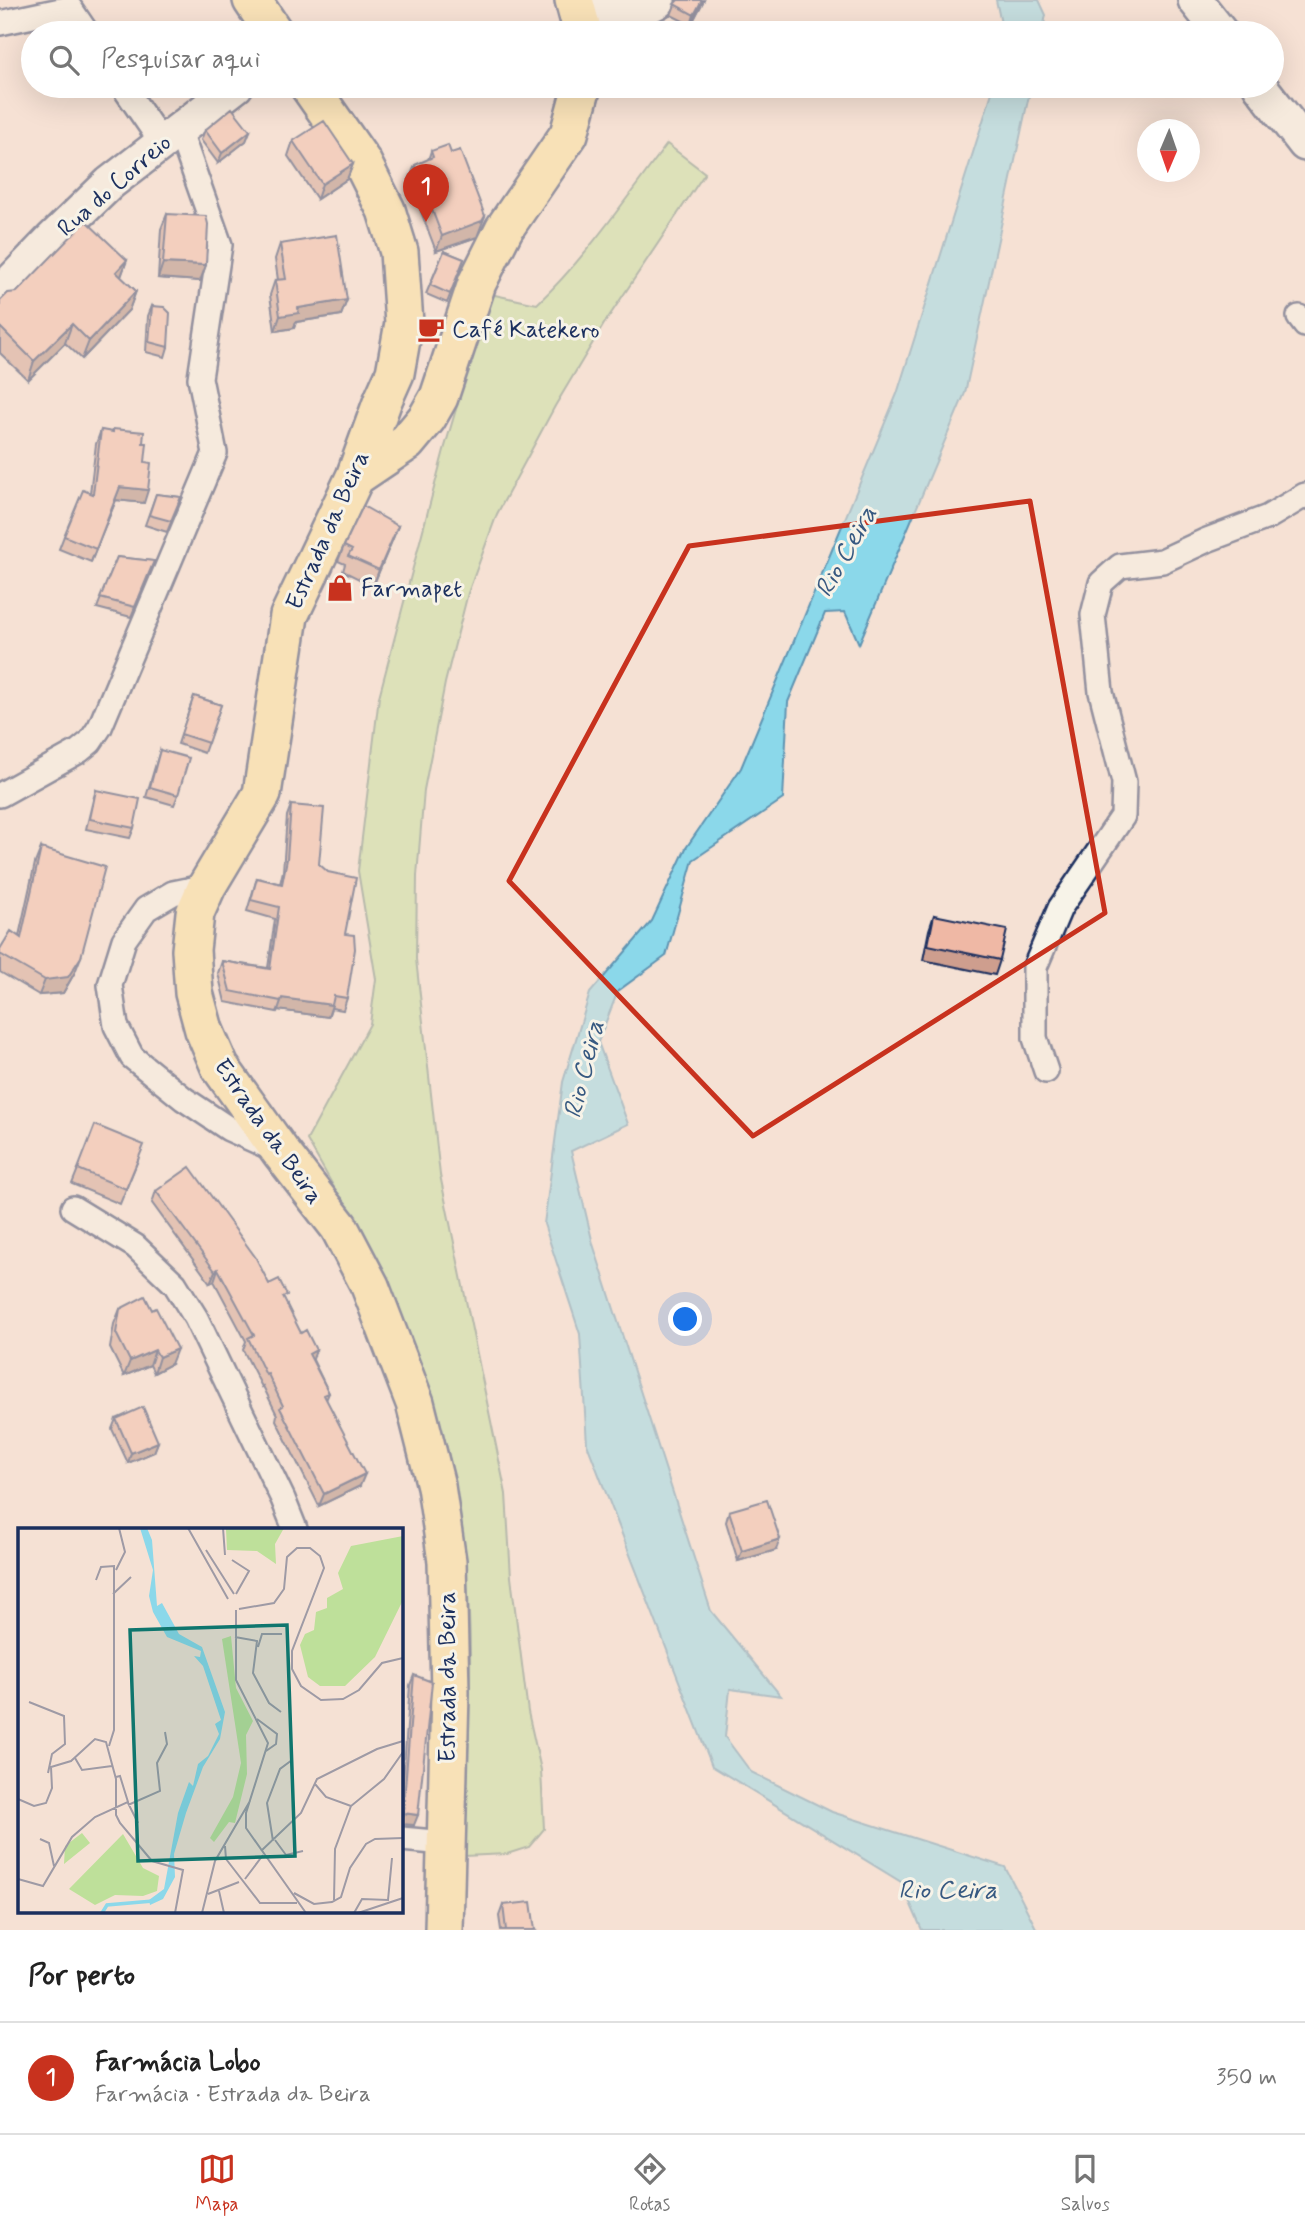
<!DOCTYPE html>
<html lang="pt">
<meta charset="utf-8">
<style>
:root{--surface:#fff;--page:#f2f2f2;--text:#222;--muted:#767676;--line:#e0e0e0;--accent:#c8321e}
body{margin:0;font-family:Mynerve,sans-serif;background:var(--page);color:var(--text)}
.compass{position:absolute;left:1137px;top:119px;width:63px;height:63px;border-radius:50%;background:var(--surface);box-shadow:0 7px 28px #0002;rotate:182deg}
.you{position:absolute;left:686px;top:1320px;width:24px;height:24px;margin:-18px;border:5px solid #fff;border-radius:50%;background:#1a73e8;box-shadow:0 0 0 10px #1a73e833}
.badge{display:grid;place-items:center;width:46px;height:46px;border-radius:50%;background:var(--accent);color:#fff;font-size:23px;font-weight:700}
.pin{position:absolute;translate:-50% -58px;filter:drop-shadow(0 2px 4px #0008)}
.pin::after{content:'';position:absolute;top:37px;width:24px;height:21px;background:inherit;clip-path:polygon(0 0,100% 0,50% 100%)}
.list{margin:0;padding:0;list-style:none}
h2{display:flex;justify-content:space-between;align-items:center;height:91px;margin:0;padding:0 28px;font-size:30px}
h2 small{font-size:23px;font-weight:400;color:var(--muted)}
.list li{display:grid;grid-template-columns:46px 1fr auto;gap:21px;align-items:center;box-sizing:border-box;height:112px;padding:0 28px;border-top:2px solid var(--line)}
.list b{display:block;font-size:26px;white-space:nowrap}
.list p{margin:0;font-size:23px;white-space:nowrap;color:var(--muted)}
.list em{font-size:23px;font-style:normal;color:var(--muted)}
.icon{flex:none;width:38px;height:38px;fill:none;stroke:currentColor;stroke-width:2;stroke-linecap:round;stroke-linejoin:round}
.map{position:relative;flex:none;width:1305px;height:1930px;overflow:hidden}
.search{position:absolute;background:var(--surface);box-shadow:0 7px 28px #0002;left:21px;right:21px;top:21px;height:77px;display:flex;align-items:center;gap:18px;box-sizing:border-box;padding:0 24px;border-radius:38px;color:var(--muted);font-size:26px}
.sheet{height:203px;background:var(--surface)}
nav{display:flex;justify-content:space-around;align-items:center;box-sizing:border-box;height:98px;border-top:2px solid var(--line);background:var(--surface);font-size:19px;color:var(--muted)}
nav a{display:grid;justify-items:center;gap:4px}
nav .on{color:var(--accent)}
.map>svg:first-child{display:block}
</style>
<div class="map">
<svg width="1305" height="1930" viewBox="0 0 1305 1930">
<rect width="100%" height="100%" fill="#f5e1d4"/>
<filter id="ink" filterUnits="userSpaceOnUse"><feTurbulence type="fractalNoise" baseFrequency=".0143" numOctaves="2"/><feDisplacementMap in="SourceGraphic" scale="14" xChannelSelector="R" yChannelSelector="G"/><feConvolveMatrix kernelMatrix="1 2 1 2 8 2 1 2 1" color-interpolation-filters="sRGB"/></filter>
<g filter="url(#ink)">
<path fill="#bee09a" stroke="#6c887c" stroke-width="2" d="M667,144l38,29 -101,151 -49,82 -58,108 -29,79 -23,90 -21,107 -7,86 -1,83 24,216 66,319 5,83 17,135 13,58 3,59 -15,18 -22,7 -43,2c5,-121 14,-245 -8,-366 -21,-120 -88,-245 -149,-350l63,-116 6,-45 -18,-108 21,-174 65,-247 46,-156 47,10c47,-44 91,-108 130,-160z"/>
<path fill="#8bd8ea" stroke="#5e94b2" stroke-width="2" d="M996,0h43l7,15 -4,18h-39z
M994,86h37l-66,307 -106,251 -14,-32 -20,1 -37,89 -5,97 -90,61 -27,96 -48,35 -20,51 30,82 -57,27 22,93 118,367 70,85 -51,-7 -5,48 26,35 81,40 173,55 32,63h-115l-21,-48 -189,-116 -125,-322 -7,-110 -36,-110 19,-142 27,-89 62,-72 34,-73 55,-80 156,-374z"/>
<g fill="none" stroke-linecap="round" stroke-linejoin="round">
<defs>
<path id="street" d="M0,23l70,-15 17,25
M123,86l39,57
M1299,317l6,8
M0,795l79,-44 11,-9 10,-15 115,-274 -15,-75 20,-133 -41,-116
M207,886l-34,7 -27,16 -22,31 -14,45 6,41 16,31 52,42 45,30 47,21
M1046,1071l-11,-33v-71l25,-59 63,-92 1,-34 -23,-90 -8,-77 8,-32 19,-17 42,-5 45,-21 61,-23 37,-22
M73,1208l62,38 40,38 21,34 87,181 12,30
M401,1839l44,4"/>
<path id="secondary" d="M579,0c30,20 48,18 79,1
M1195,0l26,33
M1260,86l45,58
M0,293l52,-54 58,-56 126,-97"/>
<path id="primary" d="M252,0l22,33
M574,0l9,33
M309,86l53,76 24,48 13,42 5,71 -9,50 -12,27 -28,77 -66,139 -27,178 -55,92 -12,27 -4,37 3,43 10,37 16,37 60,84 59,76 31,59 45,117 21,83 11,75 3,131 -6,238
M355,477l52,-35 20,-24 12,-21 38,-114 27,-54 65,-95 13,-48"/>
</defs>
<use href="#street" stroke="#1b2f5e" stroke-width="28"/>
<use href="#secondary" stroke="#1b2f5e" stroke-width="38"/>
<use href="#primary" stroke="#1b2f5e" stroke-width="42"/>
<use href="#street" stroke="#f7f3e8" stroke-width="23"/>
<use href="#secondary" stroke="#f7f3e8" stroke-width="33"/>
<use href="#primary" stroke="#fadf96" stroke-width="37"/>
</g>
<path fill="#ce9e8e" stroke="#1b2f5e" stroke-width="2" d="M677,0h27l-13,25 -20,-10z
M205,130l45,1 -4,10 -28,22 -17,-23z
M293,141l60,23 -6,15 -30,20 -29,-43z
M431,151l48,80 -2,6 -41,14 -27,-71 6,-15 13,-5z
M167,214l39,51 -6,16 -42,-3 3,-49z
M280,244l67,56 -6,15 -45,7 -2,6 -19,3 -5,-36 5,-15h3l-3,-21z
M444,251l20,8 -17,44 -21,-9z
M127,260l-6,17 15,14 -7,19 -47,49 -17,-16 -37,37 -28,-27v-52l17,-9z
M152,306l16,41 -3,10 -19,-5 2,-36z
M101,430l42,13 2,19 -1,41 -28,-3 -25,62 -32,-13 5,-13 26,-43 6,-49z
M156,494l25,3 -14,35 -22,-7z
M398,526l-25,60 -30,-15 2,-7 -7,-3 6,-15z
M117,557l37,4 -23,56 -34,-9z
M194,696l27,9 -17,48 -26,-9z
M160,750l18,45 -4,10 -28,-8z
M96,790l38,38 -4,10 -44,-9 7,-29z
M291,805l28,59 26,70 2,64 -4,12 -12,-2 -3,9 -50,-7 -1,2 -52,-10 -7,-29 4,-12 46,7 7,-49 -28,-8 10,-33 23,6 3,-13 4,-55z
M41,848l34,124 -12,21 -24,2 -39,-23v-23l19,-13 16,-73z
M934,915l66,45 -5,15 -72,-15 6,-30z
M138,1160l-18,44 -48,-20 6,-15z
M156,1191l113,93 16,18 44,91 -3,7 34,86 -41,20 -43,-86 1,-5 -14,-29 -1,1 -19,-37 3,-9 -32,-60 -4,2 -58,-80z
M120,1309l51,55 -17,9 -4,-8 -26,11 -14,-28 4,-24z
M116,1419l42,23 -4,10 -26,11 -16,-34z
M729,1511l47,39 -38,11 -12,-39z
M414,1675v150l-13,-1v-17l9,-122z
M503,1905l32,25h-34l-2,-14z"/>
<path fill="#a78174" stroke="#1b2f5e" stroke-width="2" d="M702,0h2l-13,25 3,-10z
M250,131l-4,10 -28,22 4,-10z
M353,164l-6,15 -30,20 5,-15z
M485,216l-8,21 -41,14 6,-15z
M127,260l-7,19 -4,-7z
M163,263l43,2 -6,16 -42,-3z
M136,291l-7,19 -47,49 7,-18z
M347,300l-6,15 -45,7 -2,6 -19,3 5,-15 18,-8z
M72,324l-7,19 -37,37 6,-19z
M120,487l28,3 -4,13 -28,-3 -25,62z
M398,526l-6,15 -19,45 6,-16z
M81,957l-6,15 -12,21 -24,2 6,-15z
M282,998l50,7 -4,12 -50,-7z
M218,1269l-4,12 -4,2 5,-12z
M177,1349l-6,15 -17,9 5,-16z
M155,1350l-5,15 -26,11 6,-15z
M316,1350l-4,12 -3,-8z
M158,1442l-4,10 -26,11 3,-10z
M365,1474l-5,12 -41,20 5,-12z
M780,1539l-4,11 -38,11 4,-10z
M403,1813l15,2 -4,10 -13,-1z"/>
<path fill="#efb8a5" stroke="#1b2f5e" stroke-width="2" d="M678,0h24l-8,15 -20,-11z
M232,108l18,23 -28,22 -17,-23z
M324,121l29,43 -31,20 -29,-43z
M448,145l3,8 9,-3 25,66 -3,5 -40,15 -27,-71 18,-8 -2,-6z
M167,214l39,2 2,8 -2,41 -43,-2z
M86,221l41,39 -11,12 20,19 -47,50 -17,-17 -38,37 -34,-34v-26l8,-8 9,-1z
M337,235l10,65 -49,8 1,5 -19,3 -5,-36 11,-1 -6,-35z
M444,251l20,8 -14,35 -20,-9z
M152,306l12,1 6,6 -2,34 -19,-5z
M113,429l31,3 -1,11h4l-2,19 6,1 -3,27 -28,-3 -24,62 -32,-13 19,-46 10,4 8,-64 12,2z
M156,494l25,3 -10,24 -22,-6z
M363,506l35,20 -19,44 -31,-14 4,-6 -8,-4z
M117,557l37,4 -19,46 -35,-9z
M194,696l27,9 -13,38 -27,-9z
M160,750l29,8 -11,37 -28,-8z
M96,790l44,9 -6,29 -44,-9z
M291,805l33,3 -5,56 9,8 28,6 -11,56 9,1 1,14 -8,49 -13,-2 -2,9 -50,-7 -1,3 -51,-10 -8,-30 48,8 9,-62 -28,-7 6,-22 25,6 5,-25z
M41,848l64,19 -24,90 -13,20 -23,3 -45,-26v-5l11,-18 10,7z
M934,915l73,15 -7,30 -72,-15z
M95,1125l49,20 -18,44 -48,-20z
M190,1167l66,91 13,26 10,-5 8,16 -4,2 18,36 5,-3 10,20 -7,4 20,39 -5,2 41,79 -41,20 -44,-86 3,-2 -15,-32 -2,1 -18,-37 6,-3 -36,-66 -3,2 -59,-80z
M145,1296l7,14 4,-2 21,41 -18,8 -4,-7 -25,11 -14,-28 4,-24z
M143,1407l15,35 -27,11 -15,-34z
M767,1500l13,39 -38,12 -13,-40z
M414,1675l18,7 -14,133 -15,-2z
M531,1902l4,28h-29l-3,-25z"/>
</g>
<path d="M0 0H1305V1930H0ZM1030,501l75,412 -352,223 -244,-255 180,-335z" fill="#f5e1d4" fill-opacity=".55" fill-rule="evenodd"/>
<path fill="none" stroke="#c8321e" stroke-width="5" stroke-linejoin="round" d="M1030,501l75,412 -352,223 -244,-255 180,-335z"/>
<defs>
<symbol id="cafe-bare" viewBox="-9 -9 18 18"><path d="M-5.5-4.5H6V0H3Q3 3.5 0 3.5H-2.5Q-5.5 3.5-5.5 0ZM3-3.2v2h1.7v-2ZM-6 4.5H4V6H-6Z" fill="#c8321e" stroke="#f7f3e8" stroke-width="2.5" paint-order="stroke"/></symbol>
<symbol id="shop-bare" viewBox="-9 -9 18 18"><path d="M-5-2.5h2.3a2.7 3.5 0 0 1 5.4 0H5L5.5 6h-11ZM-1.5-2.5h3a1.5 2.3 0 0 0-3 0Z" fill="#c8321e" stroke="#f7f3e8" stroke-width="2.5" paint-order="stroke"/></symbol>
</defs>
<g fill-rule="evenodd">
<use href="#cafe-bare" x="412" y="310" width="38" height="38"/>
<use href="#shop-bare" x="321" y="569" width="38" height="38"/>
</g>
<g text-anchor="middle" stroke-width="6" stroke-linejoin="round" paint-order="stroke">
<g font-size="24" fill="#1b2f5e" stroke="#f7f3e8">
<text transform="translate(114 185) rotate(-41)" y="8">Rua do Correio</text>
<text transform="translate(327 530) rotate(-66)" y="8">Estrada da Beira</text>
<text transform="translate(269 1131) rotate(55)" y="8">Estrada da Beira</text>
<text transform="translate(447 1677) rotate(-90)" y="8">Estrada da Beira</text>
</g>
<g font-size="24" fill="#1b2f5e" stroke="#f7f3e8" text-anchor="start">
<text x="452" y="337">Café Katekero</text>
<text x="361" y="596">Farmapet</text>
</g>
<g font-size="26" font-style="italic" fill="#375981" stroke="#f7f3e8">
<text transform="translate(845 551) rotate(-61)" y="9">Rio Ceira</text>
<text transform="translate(583 1069) rotate(-76)" y="9">Rio Ceira</text>
<text x="948" y="1898">Rio Ceira</text>
</g>
</g>
<g transform="translate(18 1528)">
<rect width="385" height="385" fill="#f5e1d4"/>
<path d="M266,0l-9,16 1,20 -19,-13 -30,-1 -1,-21zM385,8v64l-28,57 -30,29h-25l-12,-9 -8,-32 5,-11 9,-4 2,-18 11,-4v-10l16,-9 -5,-16 13,-27zM213,108l5,52 17,33 -7,14 1,39 -12,49 -6,-1 -15,20 -4,-4 23,-41 8,-34 -19,-124zM64,305l8,10 -26,21 1,-18zM105,306l20,34 16,8 -2,15 -14,5 -28,-1 -20,10 -26,-16z" fill="#bee09a"/>
<path d="M122,0h7l5,12 5,66 5,-3 17,31 23,13 23,65 -5,27 -17,28 -17,46 -12,41 1,23 -12,22 -13,6 -1,-5 15,-11 14,-76 11,-31 4,4 5,-22 10,-8 11,-22 -4,-10 6,-4 -18,-54 -9,-10 6,1 1,-6 -34,-14 -14,-25 -4,-16 4,-26z" fill="#8bd8ea"/>
<path fill="none" stroke="#8bd8ea" stroke-width="3.5" d="M84,385l5,-8 46,-4"/>
<path fill="none" stroke="#9e9aa5" stroke-width="2" d="M170,0l40,71M205,0l2,27M188,22l28,44M214,32l17,11 -13,23M98,42l9,-18 -6,-24M78,52l5,-13 13,-1v164l-5,16M95,66l18,-17M221,81l35,-6 10,-14 3,-32 10,-9h13l10,8 4,12 -32,83v18l9,17 20,14 22,-1 16,-9 23,-27 21,-5M218,82v70l32,63 -22,70v15l60,85M217,109l22,4 -4,32 16,30 12,9M240,119l4,-13h20M11,174l35,14 1,28 -13,10 -4,19M239,191l20,15 -1,10 -10,7M57,230l7,12 30,-4M297,256l11,13 25,9M0,271l16,7 12,-3 6,-15 -1,-21 20,-6 24,-22 11,3 10,37v36l4,8 32,38 31,9 -8,43M110,275l10,20M110,277l32,-14 -3,-28 10,-19 -2,-12M22,311l9,4 5,23M257,312l11,15 17,-4M255,313l-6,-38 13,-34 12,-9M207,318l1,13 34,44h37M243,323l40,-38 16,-34 60,-30 26,-8M0,351l25,7 29,-49 23,-20 33,-15 -8,-26 -4,1M227,351l18,-24M201,363l5,22M276,365l20,11 18,-2 9,-5 9,-29 16,-24 9,-5 28,-1M190,366l31,-12M316,372l1,-51 16,-43 33,-27 19,-27M184,385l13,-52 35,-60M336,385l8,-14 26,1 4,-42M340,385l45,-15"/>
<path fill="#0f766e" fill-opacity="0.15" stroke="#0f766e" stroke-width="3.5" d="M269,97l8,231 -157,5 -8,-231z"/>
<rect width="385" height="385" fill="none" stroke="#1b2f5e" stroke-width="3.5"/>
</g>
</svg>
<svg class="compass" viewBox="-18 -18 36 36"><path d="M0-13l5 13h-10z" fill="#e53935"/><path d="M0 13l5-13h-10z" fill="#767676"/></svg>
<div class="you"></div>
<div class="pin badge" style="left:426px;top:222px">1</div>
<div class="search"><svg class="icon" aria-label="search" viewBox="0 0 24 24"><circle cx="10" cy="10" r="6"/><path d="M15 15l6 6"/></svg>Pesquisar aqui</div>
</div>
<section class="sheet">
<h2>Por perto<small></small></h2>
<ul class="list">
<li><span class="badge">1</span><div><b>Farmácia Lobo</b><p>Farmácia · Estrada da Beira</p></div><em>350 m</em></li>
</ul>
</section>
<nav>
<a class="on"><svg class="icon" aria-label="map" viewBox="0 0 24 24"><path d="M3 6l6-2 6 2 6-2v14l-6 2-6-2-6 2zM9 4v14M15 6v14"/></svg>Mapa</a>
<a><svg class="icon" aria-label="directions" viewBox="0 0 24 24"><path d="M12 3l9 9-9 9-9-9zM9 14v-3h6M13 9l2 2-2 2"/></svg>Rotas</a>
<a><svg class="icon" aria-label="saved" viewBox="0 0 24 24"><path d="M7 4h10v16l-5-4-5 4z"/></svg>Salvos</a>
</nav>
